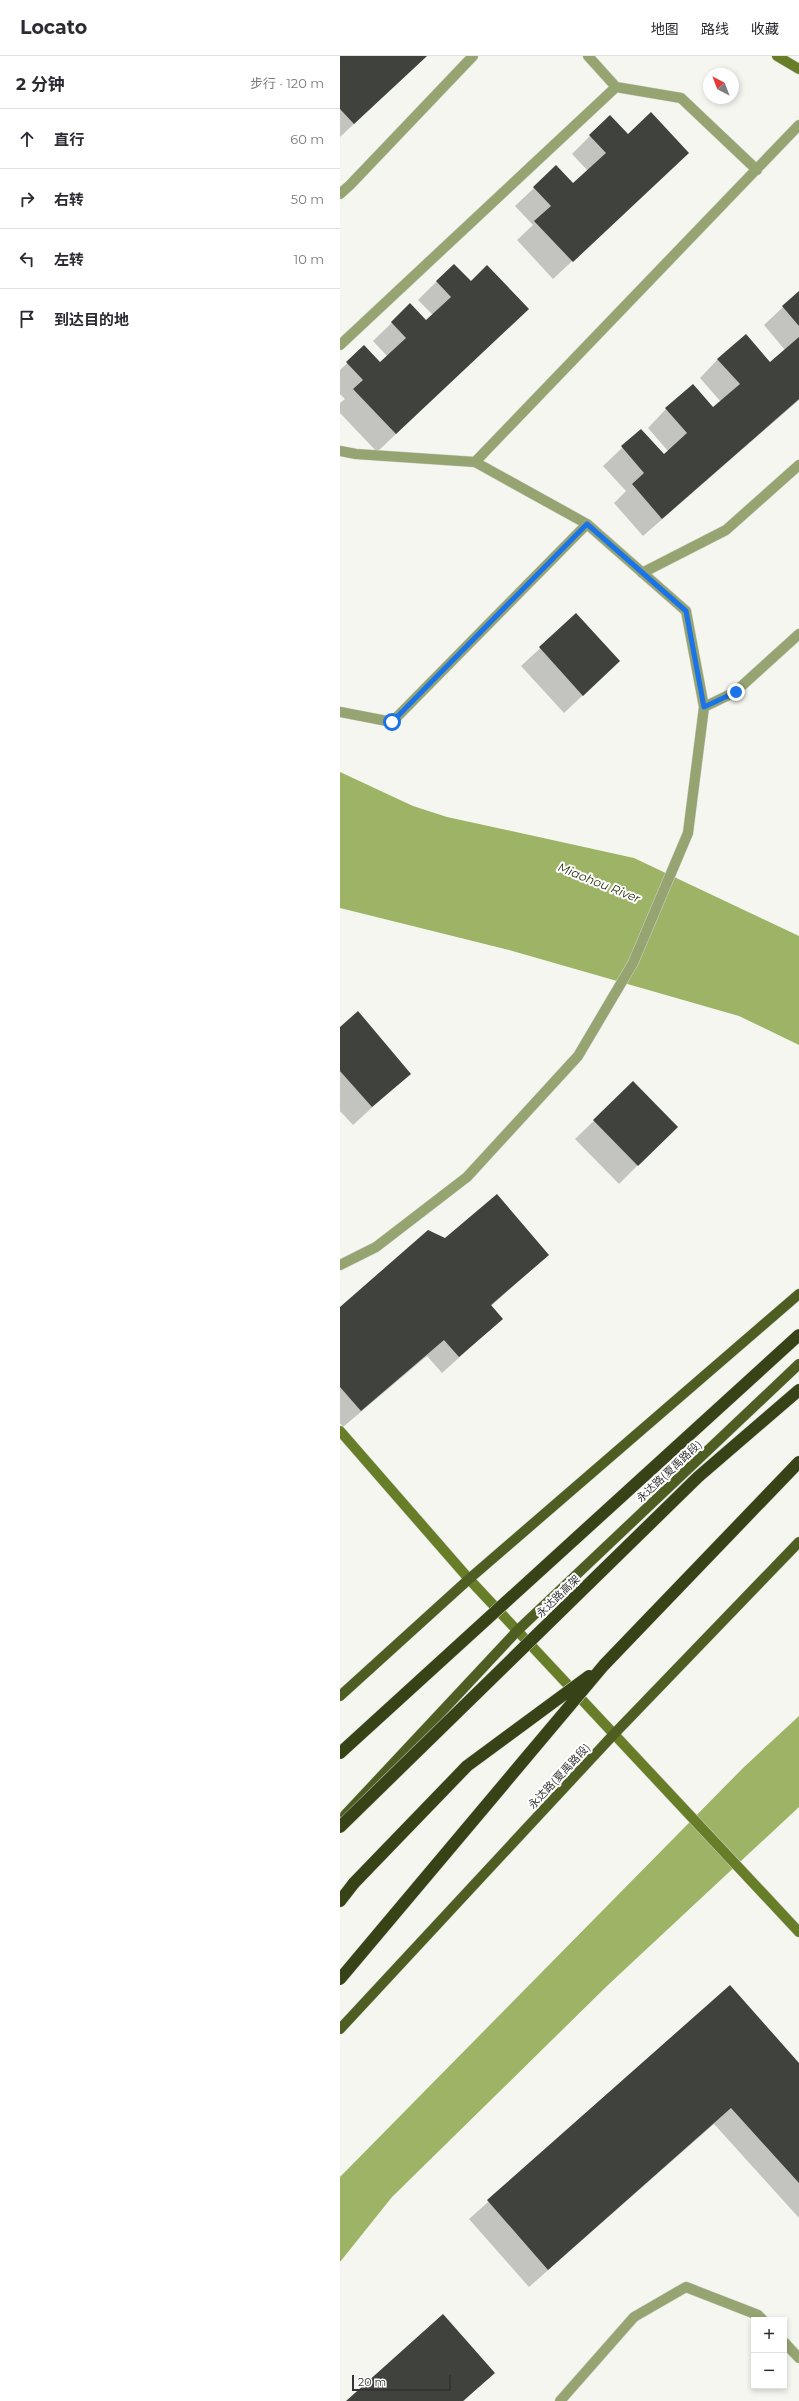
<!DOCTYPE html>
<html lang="zh">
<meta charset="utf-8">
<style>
:root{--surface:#fff;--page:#f7f7f7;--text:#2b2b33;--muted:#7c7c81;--line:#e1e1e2}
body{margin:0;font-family:Montserrat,"Noto Sans SC",sans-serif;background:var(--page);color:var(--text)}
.controls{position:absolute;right:12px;bottom:12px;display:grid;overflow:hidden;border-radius:0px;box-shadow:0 2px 6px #0003}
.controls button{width:36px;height:36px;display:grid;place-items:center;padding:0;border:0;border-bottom:1px solid var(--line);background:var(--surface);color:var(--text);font:20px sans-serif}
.compass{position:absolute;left:363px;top:12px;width:36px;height:36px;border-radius:50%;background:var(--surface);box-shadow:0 2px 6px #0003;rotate:318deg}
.scale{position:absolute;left:12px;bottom:10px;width:99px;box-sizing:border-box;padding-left:4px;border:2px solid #343533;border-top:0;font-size:11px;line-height:14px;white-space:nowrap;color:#343533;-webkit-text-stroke:3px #fff;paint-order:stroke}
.stop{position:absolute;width:12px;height:12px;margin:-9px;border:3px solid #1a73e8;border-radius:50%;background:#fff}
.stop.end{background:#1a73e8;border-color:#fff;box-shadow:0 1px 4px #0008}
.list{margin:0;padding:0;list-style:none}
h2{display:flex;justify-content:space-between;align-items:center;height:52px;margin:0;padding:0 16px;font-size:17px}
h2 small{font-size:13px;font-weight:400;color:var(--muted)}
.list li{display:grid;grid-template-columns:26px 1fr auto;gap:12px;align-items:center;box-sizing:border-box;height:60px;padding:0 16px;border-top:1px solid var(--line)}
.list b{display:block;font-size:15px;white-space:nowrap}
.list em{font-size:13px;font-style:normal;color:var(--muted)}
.icon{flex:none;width:22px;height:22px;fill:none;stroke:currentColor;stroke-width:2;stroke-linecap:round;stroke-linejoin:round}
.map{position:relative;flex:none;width:459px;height:2345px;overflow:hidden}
header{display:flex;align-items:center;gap:24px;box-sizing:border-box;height:56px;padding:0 20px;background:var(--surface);border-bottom:1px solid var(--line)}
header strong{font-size:19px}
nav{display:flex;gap:22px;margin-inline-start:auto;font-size:14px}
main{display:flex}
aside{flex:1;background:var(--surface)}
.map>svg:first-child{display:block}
</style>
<header>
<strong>Locato</strong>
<nav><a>地图</a><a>路线</a><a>收藏</a></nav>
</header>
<main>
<aside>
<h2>2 分钟<small>步行 · 120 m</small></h2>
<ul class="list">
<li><svg class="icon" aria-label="ahead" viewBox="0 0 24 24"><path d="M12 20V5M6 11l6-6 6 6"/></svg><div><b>直行</b></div><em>60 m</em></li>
<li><svg class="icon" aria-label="right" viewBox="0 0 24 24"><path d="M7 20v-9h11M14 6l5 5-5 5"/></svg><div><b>右转</b></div><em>50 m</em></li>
<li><svg class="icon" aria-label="left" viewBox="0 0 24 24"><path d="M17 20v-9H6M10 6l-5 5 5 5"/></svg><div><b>左转</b></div><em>10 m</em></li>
<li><svg class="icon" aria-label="arrive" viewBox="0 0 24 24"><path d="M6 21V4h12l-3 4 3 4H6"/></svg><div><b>到达目的地</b></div></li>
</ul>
</aside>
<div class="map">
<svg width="459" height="2345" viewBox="0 0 459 2345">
<rect width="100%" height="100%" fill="#f4f6ef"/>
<path fill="#9db365" d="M0,716l73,34 34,11 187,41 165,78v109l-60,-29 -230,-66 -169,-42z
M459,1660v91l-191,178 -216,212 -52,65v-85l403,-409z"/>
<path fill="#0003" d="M0,0h87l-87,81z
M270,60l18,19 41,36 -116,108 -36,-39 16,-15 -18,-19 19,-18 39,-3 15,-14 -16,-17z
M97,225l72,46 -132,125 -37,-39v-10l5,-4 -5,-5v-24l24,-23 16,17 8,-7 -15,-16 37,-36 16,17 7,-7 -15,-15z
M459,236v108l-156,136 -29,-33 12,-12 -23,-25 38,-36 23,26 4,-5 -20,-23 18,-19h47l8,-7 -21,-24 18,-19 52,4 15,-13 -21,-25z
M236,559l43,46 -55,52 -43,-47z
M0,972l70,45 -57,52 -13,-14z
M293,1027l43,44 -57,57 -44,-45z
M105,1184l103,15 -57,51 11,13 -60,54 -15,-17 -84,71 -3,-4v-115z
M390,1930l69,79v153l-85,-94 -185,163 -60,-68z
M153,2317l-29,28h-117z"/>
<path fill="#40423d" d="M0,0h87l-73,68 -14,-15z
M311,56l38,41 -116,109 -39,-41 17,-15 -18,-19 23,-22 17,18 33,-30 -17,-18 21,-20 18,19z
M114,208l17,17 16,-16 42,44 -133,125 -43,-45 10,-9 -17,-18 18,-17 16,17 26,-24 -15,-16 19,-19 16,17 25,-23 -15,-16z
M459,235v35l-17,-20z
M406,278l24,28 29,-25v62l-137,120 -30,-35 12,-11 -23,-27 20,-17 23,25 23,-21 -22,-25 28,-24 20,23 27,-23 -23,-25z
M236,557l44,48 -37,35 -44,-49z
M18,955l53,63 -39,33 -32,-36v-44z
M293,1025l45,46 -40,39 -45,-46z
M157,1138l52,61 -58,50 12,14 -44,38 -15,-17 -83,71 -21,-24v-80l88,-77 17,8z
M390,1929l69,78v120l-68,-75 -183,162 -61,-70z
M103,2258l52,59 -32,28h-117z"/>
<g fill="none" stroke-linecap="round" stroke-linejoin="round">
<defs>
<path id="lane" d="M248,0l28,31 65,11 76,72
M0,138l10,-9 123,-129
M0,289l276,-258
M0,395l16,3 119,8
M302,517l84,-43 73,-65
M364,651l31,-15 64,-58
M0,656l52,10 195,-198
M0,1209l36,-18 91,-70 111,-121 55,-93 55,-130 16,-126 -18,-96 -99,-87 -112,-62 324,-337
M444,2286l15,16
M220,2345l74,-84 52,-30 72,28 5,5"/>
<path id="secondary" d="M437,0l22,13
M0,1375l129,148 330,353"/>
<path id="primary" d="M0,1640l129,-117 330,-285
M5,1759l173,-185 281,-266
M0,1973l275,-296 184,-191"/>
<path id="highway" d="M264,1609l195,-203
M0,1845l14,-18"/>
</defs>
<use href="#lane" stroke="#d1d3cd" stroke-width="11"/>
<use href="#secondary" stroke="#d1d3cd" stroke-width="11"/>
<use href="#primary" stroke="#d1d3cd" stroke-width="11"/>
<use href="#highway" stroke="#d1d3cd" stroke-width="13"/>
<use href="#lane" stroke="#95a470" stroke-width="10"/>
<use href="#secondary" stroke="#687d27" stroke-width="10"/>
<use href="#primary" stroke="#4e5d22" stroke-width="10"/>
<use href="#highway" stroke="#374217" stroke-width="12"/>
<defs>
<path id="highway-bridge" d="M0,1697l459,-418
M0,1771l358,-350 101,-87
M14,1827l113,-117 122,-90
M0,1923l264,-314"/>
</defs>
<use href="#highway-bridge" stroke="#d1d3cd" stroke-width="13" stroke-linecap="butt"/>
<use href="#highway-bridge" stroke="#374217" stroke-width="12"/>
</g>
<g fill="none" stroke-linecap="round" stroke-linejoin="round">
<path stroke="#1a73e8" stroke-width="5" d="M52,666l195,-198 99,87 18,96 32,-15"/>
</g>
<g text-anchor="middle" stroke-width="4" stroke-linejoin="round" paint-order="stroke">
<g font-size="11" fill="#343533" stroke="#fff">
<text transform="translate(329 1415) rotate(-43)" y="4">永达路(夏禹路段)</text>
<text transform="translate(218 1540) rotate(-44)" y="4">永达路高架</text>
<text transform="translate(219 1720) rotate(-47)" y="4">永达路(夏禹路段)</text>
</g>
<g font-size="12" font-style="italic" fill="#262f0c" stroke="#fff">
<text transform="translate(259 827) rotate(22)" y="4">Miaohou River</text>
</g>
</g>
</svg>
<div class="controls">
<button>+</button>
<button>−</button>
</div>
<svg class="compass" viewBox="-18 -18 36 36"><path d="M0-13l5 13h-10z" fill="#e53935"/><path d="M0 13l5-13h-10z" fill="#7c7c81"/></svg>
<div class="scale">20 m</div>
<div class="stop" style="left:52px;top:666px"></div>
<div class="stop end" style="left:396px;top:636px"></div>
</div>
</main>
